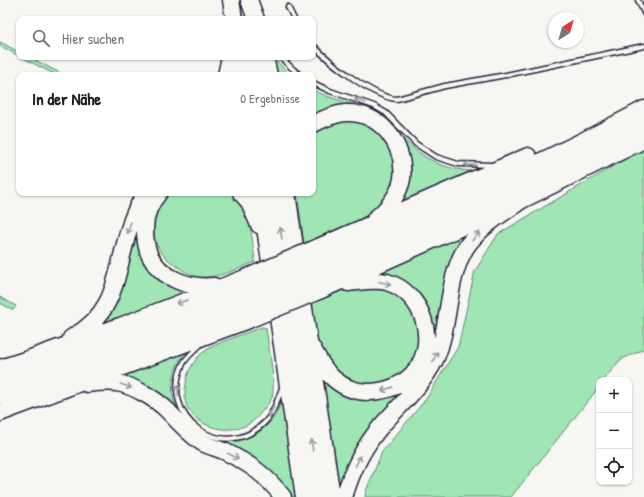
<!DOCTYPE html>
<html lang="de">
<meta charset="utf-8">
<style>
:root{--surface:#fff;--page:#f2f2f2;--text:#222;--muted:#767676;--line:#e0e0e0}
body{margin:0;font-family:"Patrick Hand",sans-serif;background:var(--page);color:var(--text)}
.controls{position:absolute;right:12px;bottom:12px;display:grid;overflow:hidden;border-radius:8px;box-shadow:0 1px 3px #0004}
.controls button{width:36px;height:36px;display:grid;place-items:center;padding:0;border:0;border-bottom:1px solid var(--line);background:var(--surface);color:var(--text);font:20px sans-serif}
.compass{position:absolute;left:548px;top:12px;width:36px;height:36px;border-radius:50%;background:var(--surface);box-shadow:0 1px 3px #0004;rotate:37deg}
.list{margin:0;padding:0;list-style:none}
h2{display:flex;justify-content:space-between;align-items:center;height:52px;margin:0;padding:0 16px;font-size:17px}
h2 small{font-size:13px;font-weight:400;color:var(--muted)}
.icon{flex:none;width:22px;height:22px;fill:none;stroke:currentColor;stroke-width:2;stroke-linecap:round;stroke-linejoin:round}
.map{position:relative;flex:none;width:644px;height:497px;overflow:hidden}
.search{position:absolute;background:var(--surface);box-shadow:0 1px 3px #0004;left:16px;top:16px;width:300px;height:44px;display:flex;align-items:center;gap:10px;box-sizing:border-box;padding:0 14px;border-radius:8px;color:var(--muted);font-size:15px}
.panel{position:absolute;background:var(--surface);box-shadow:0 1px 3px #0004;left:16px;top:72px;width:300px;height:124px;border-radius:8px}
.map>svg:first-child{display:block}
</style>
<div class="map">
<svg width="644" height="497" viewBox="0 0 644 497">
<rect width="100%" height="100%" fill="#f6f6f2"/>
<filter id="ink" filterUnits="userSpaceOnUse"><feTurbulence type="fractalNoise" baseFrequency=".025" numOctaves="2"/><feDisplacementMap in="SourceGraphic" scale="8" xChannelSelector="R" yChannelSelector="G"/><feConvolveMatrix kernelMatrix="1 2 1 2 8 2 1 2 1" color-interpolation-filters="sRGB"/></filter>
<g filter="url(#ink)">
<path fill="#9fe6b4" stroke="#608478" d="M0,42l19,10v4l-19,-10z
M21,57h8l35,18h-8z
M270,57h3l17,18h-15z
M313,90c7,3 13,6 20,8 15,5 30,7 43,16 13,9 22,21 34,31 19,18 42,26 68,26l-78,33 2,-10 -15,-70 -74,-7z
M337,119l33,4 24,28v37l-23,25 -15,8 -52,22 -7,-50h16v-62z
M644,148v201l-24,11 -16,20h-5v7l-88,110h-146l1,-6 16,-39 44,-53 32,-52 17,-76 23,-37z
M166,193h68c17,18 18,45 21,69 -16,6 -32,15 -50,15 -13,0 -20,-5 -30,-12 -30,-21 -24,-44 -9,-72z
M143,206l1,40 49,44 -100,42z
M481,223l-43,116 -100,158 -19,-129 20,20 72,-7 17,-65 -62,-40z
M383,285l32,25 7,34 -20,34 -29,11 -37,-13 -19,-32 -7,-39 35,-17z
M0,297l16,9 -3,4 -13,-7z
M262,327l4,1c2,15 10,57 6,69 -2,5 -6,9 -9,13 -3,4 -6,8 -10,11 -20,16 -58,8 -67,-17 -2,-7 -1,-14 0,-21 1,-11 7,-21 15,-29 14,-12 44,-20 61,-27z
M192,346c-4,5 -9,9 -12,14 -8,13 -11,36 -2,50 5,9 13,17 21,22 4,2 9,6 13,8 21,6 45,-3 59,-19 6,-7 9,-16 11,-25l15,101h-11l-104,-76 -84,-42z"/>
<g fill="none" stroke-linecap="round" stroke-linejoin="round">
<defs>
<path id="lane" d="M638,0l6,13
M288,7l6,12
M313,45c16,17 61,53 84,54l48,-13 61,-11 138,-29
M280,57l14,13 6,5
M313,83l17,8 44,15 12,7 30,31 20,13 22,7 34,1
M201,344c-6,6 -13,12 -17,18 -29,55 40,104 82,59 8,-9 12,-22 16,-33"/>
<path id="highway" d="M231,0l3,19
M249,0l7,19
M239,57l3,18
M255,57l3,18
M265,57l4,18
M226,75l4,-18
M313,124c10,-5 21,-10 32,-11 35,-2 61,32 57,66 -3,16 -15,30 -27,40
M159,193c-9,10 -14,24 -14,37 0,8 1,16 4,24 11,24 40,35 65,32
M241,193l8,9 10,23
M260,193l44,304
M275,193l44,304
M287,193l45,304
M316,248l212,-92
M317,262c110,-48 221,-96 327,-153
M319,276l196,-88 129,-64
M321,290l201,-90 122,-60
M71,338c48,-26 44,-66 59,-112 3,-12 9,-22 15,-33
M313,349c6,11 12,23 21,30 24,21 63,15 82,-9 22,-30 7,-77 -29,-88 -12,-3 -27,0 -39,1
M0,368l28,-9 92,-33 125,-48
M0,382l123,-43 122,-47
M87,384c9,-1 21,-2 30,-1 17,3 39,16 51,28 11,12 19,21 33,31 7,4 15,6 23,9 26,13 41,23 59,46
M0,396l98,-33 148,-57
M0,413l248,-93
M344,497c8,-27 19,-50 38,-72 19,-21 40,-39 53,-65 16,-36 11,-78 30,-111 13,-21 37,-35 57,-49"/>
</defs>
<use href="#lane" stroke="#22223b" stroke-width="7"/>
<use href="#highway" stroke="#22223b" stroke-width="19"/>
<use href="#lane" stroke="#f6f6f2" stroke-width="4"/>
<use href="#highway" stroke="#f6f6f2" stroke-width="16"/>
<defs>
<path id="highway-bridge" d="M245,278l71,-30
M245,292l72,-30
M246,306l73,-30
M248,320l73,-30"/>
</defs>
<use href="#highway-bridge" stroke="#22223b" stroke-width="19" stroke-linecap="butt"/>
<use href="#highway-bridge" stroke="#f6f6f2" stroke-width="16"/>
</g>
<defs><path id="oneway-shaft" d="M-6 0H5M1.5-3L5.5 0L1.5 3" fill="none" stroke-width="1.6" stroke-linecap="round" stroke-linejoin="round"/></defs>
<g stroke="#9797a0">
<use href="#oneway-shaft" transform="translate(360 101) rotate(-160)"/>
<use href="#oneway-shaft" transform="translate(470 165) rotate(-179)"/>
<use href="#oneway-shaft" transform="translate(129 228) rotate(107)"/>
<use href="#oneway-shaft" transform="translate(281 233) rotate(-98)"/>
<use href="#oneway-shaft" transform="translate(476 236) rotate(-49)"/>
<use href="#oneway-shaft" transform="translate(385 283) rotate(12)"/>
<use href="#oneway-shaft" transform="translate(182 302) rotate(159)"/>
<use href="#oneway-shaft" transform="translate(435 357) rotate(-66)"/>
<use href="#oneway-shaft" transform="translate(126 386) rotate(19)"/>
<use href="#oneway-shaft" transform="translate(387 389) rotate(162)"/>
<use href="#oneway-shaft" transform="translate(178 391) rotate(-95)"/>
<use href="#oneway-shaft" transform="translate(271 412) rotate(120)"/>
<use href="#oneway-shaft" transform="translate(312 445) rotate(-98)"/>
<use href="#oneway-shaft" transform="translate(233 456) rotate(26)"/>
<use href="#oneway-shaft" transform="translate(358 461) rotate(-64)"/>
</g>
</g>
</svg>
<div class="controls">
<button>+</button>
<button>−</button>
<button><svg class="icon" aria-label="locate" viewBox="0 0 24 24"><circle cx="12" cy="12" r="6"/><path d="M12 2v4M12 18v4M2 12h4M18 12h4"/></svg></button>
</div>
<svg class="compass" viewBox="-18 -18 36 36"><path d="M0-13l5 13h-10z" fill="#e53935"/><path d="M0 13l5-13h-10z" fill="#767676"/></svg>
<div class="search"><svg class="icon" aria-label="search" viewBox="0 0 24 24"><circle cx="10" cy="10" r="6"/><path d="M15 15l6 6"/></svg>Hier suchen</div>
<section class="panel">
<h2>In der Nähe<small>0 Ergebnisse</small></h2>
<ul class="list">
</ul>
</section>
</div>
